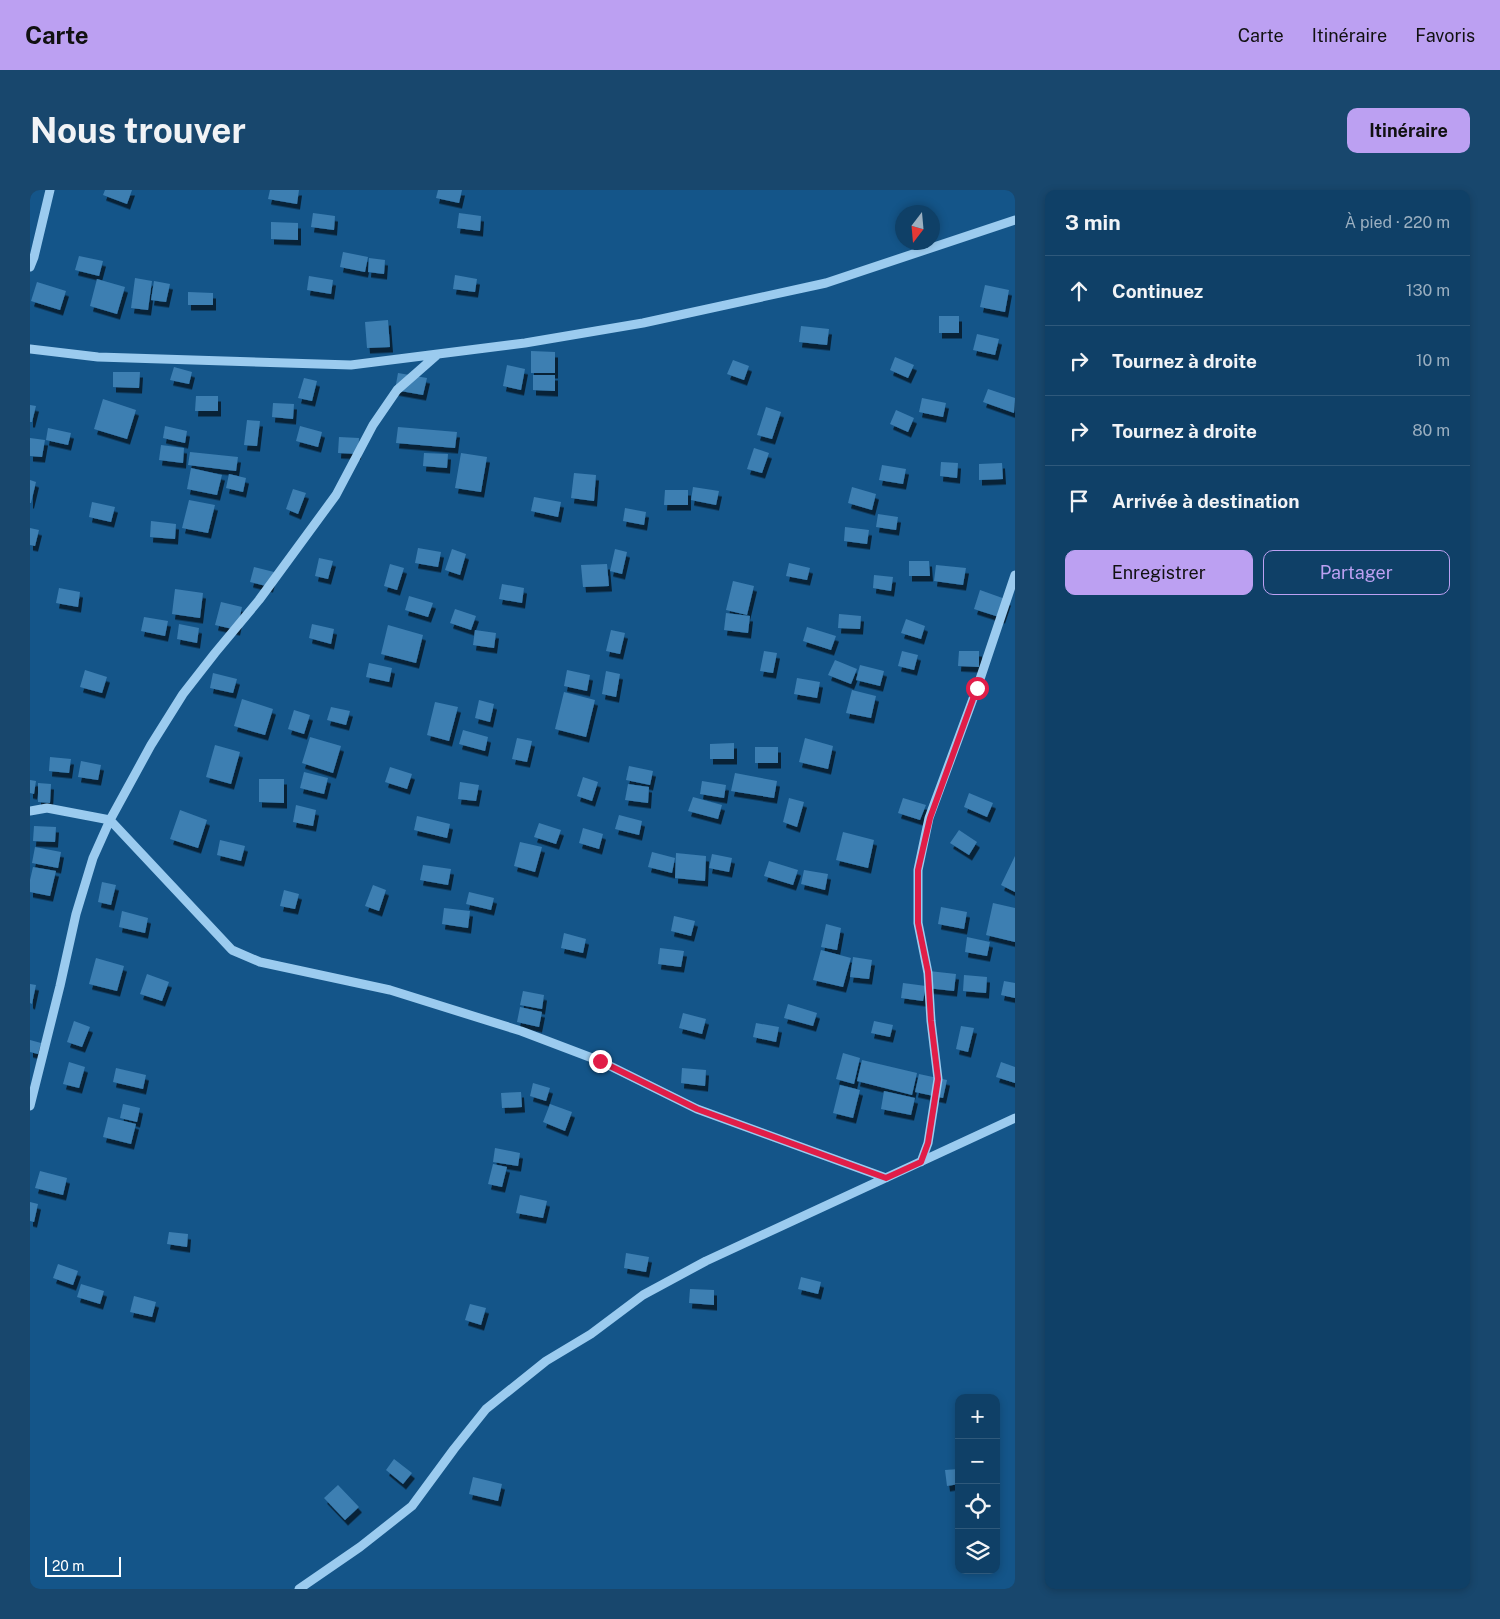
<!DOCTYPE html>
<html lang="fr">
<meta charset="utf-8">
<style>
:root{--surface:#0f4067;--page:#18476d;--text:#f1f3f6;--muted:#9bafc0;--line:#2f597b;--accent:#bca0f2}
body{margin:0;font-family:"Public Sans",sans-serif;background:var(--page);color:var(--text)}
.controls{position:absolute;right:15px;bottom:15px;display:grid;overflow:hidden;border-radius:10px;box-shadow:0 2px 8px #0003}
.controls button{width:45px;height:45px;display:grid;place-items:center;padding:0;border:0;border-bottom:1px solid var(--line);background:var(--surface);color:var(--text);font:25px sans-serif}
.compass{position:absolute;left:865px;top:15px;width:45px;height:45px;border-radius:50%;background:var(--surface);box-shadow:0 2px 8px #0003;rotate:196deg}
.scale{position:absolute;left:15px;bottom:12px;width:76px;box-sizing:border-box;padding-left:5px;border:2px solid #fff;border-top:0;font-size:14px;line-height:18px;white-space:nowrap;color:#fff;-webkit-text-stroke:4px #145589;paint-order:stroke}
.stop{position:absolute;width:15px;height:15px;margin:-11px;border:4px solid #e11d48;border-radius:50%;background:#fff}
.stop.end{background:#e11d48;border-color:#fff;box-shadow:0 1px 5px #0008}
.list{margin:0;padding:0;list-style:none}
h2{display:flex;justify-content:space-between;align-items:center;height:65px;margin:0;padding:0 20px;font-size:21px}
h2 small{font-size:16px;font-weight:400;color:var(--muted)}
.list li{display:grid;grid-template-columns:32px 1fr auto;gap:15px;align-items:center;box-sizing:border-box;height:70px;padding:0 20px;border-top:1px solid var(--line)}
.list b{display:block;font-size:19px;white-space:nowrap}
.list em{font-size:16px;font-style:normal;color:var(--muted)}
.actions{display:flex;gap:10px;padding:15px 20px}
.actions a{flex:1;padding:11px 0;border:1px solid var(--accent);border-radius:10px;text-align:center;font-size:18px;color:var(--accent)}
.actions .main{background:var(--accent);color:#111}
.icon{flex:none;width:28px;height:28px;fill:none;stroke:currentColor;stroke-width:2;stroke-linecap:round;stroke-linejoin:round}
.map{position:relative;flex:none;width:985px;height:1399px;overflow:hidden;border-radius:10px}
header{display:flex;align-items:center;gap:30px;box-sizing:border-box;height:70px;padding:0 25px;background:var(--accent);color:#111}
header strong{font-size:24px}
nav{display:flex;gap:28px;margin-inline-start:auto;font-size:18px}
.intro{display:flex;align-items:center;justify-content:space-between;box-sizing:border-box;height:120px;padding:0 30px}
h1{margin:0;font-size:35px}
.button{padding:12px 22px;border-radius:10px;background:var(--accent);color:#111;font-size:18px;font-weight:700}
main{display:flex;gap:30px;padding:0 30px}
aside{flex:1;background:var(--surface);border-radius:10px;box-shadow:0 2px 8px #0003}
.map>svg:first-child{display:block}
</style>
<header>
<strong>Carte</strong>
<nav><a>Carte</a><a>Itinéraire</a><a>Favoris</a></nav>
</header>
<div class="intro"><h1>Nous trouver</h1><a class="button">Itinéraire</a></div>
<main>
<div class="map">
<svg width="985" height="1399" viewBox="0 0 985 1399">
<defs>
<filter id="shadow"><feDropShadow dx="3" dy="5.5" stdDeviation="0" flood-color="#0009"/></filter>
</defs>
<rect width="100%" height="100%" fill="#145589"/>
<path fill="#3d7fb2" filter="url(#shadow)" d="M75,0h27l-5,14 -24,-9z
M240,0h29l-2,14 -29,-5z
M408,0h24l-3,13 -23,-5z
M283,23l22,3 -1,14 -23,-3z
M429,23l22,3 -1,15 -23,-3z
M241,32l27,1v17l-27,-1z
M313,62l25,5 -3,15 -25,-5z
M49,66l24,5 -4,15 -24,-6z
M339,68l16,2 -1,14 -16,-2z
M425,85l22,4 -2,13 -22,-3z
M279,86l24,4 -2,14 -24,-4z
M105,88l17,3 -4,29 -17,-2z
M67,89l28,8 -8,27 -27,-8z
M124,91l16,3 -4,18 -15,-2z
M7,92l29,9 -6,19 -29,-9z
M955,95l24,5 -4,22 -25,-5z
M158,102l25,1v12h-25z
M909,126h20v17h-20z
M358,130l2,27 -23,1 -2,-26z
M771,136l28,3 -2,16 -28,-3z
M947,144l22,5 -4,16 -22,-5z
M501,161l24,1v21h-24z
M865,167l19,8 -6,13 -18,-8z
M703,170l16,6 -5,14 -17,-6z
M477,175l18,4 -4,21 -18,-4z
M144,177l18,5 -3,12 -19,-4z
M83,182h27l-1,16 -26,-1z
M368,183l29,5 -4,17 -28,-5z
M503,185h22v16l-22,-1z
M274,188l13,3 -5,20 -14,-3z
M958,199l27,9 -1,15 -31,-11z
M166,206h22v15h-23z
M892,208l24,5 -3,14 -24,-5z
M73,209l33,11 -9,29 -33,-10z
M243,213l21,1 -1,15 -21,-2z
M0,215l6,1 -4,16h-2z
M736,217l15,5 -9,27 -15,-4z
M866,220l18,8 -6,14 -18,-8z
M217,230l13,1 -3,25 -13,-1z
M135,236l22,5 -2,12 -22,-5z
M270,236l22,6 -4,15 -22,-6z
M368,237l59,5 -2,16 -59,-5z
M18,238l23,5 -3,12 -22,-5z
M309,247l20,1 -1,16 -20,-1z
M0,248l15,2 -3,17 -12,-1z
M131,255l23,3 -1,15 -24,-3z
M724,258l15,5 -7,20 -15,-4z
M160,262l48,5 -2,14 -48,-6z
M394,263l24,1 -1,14 -24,-2z
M431,263l26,4 -6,35 -26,-4z
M911,272l17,1 -1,15 -17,-2z
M972,273l1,16 -24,1v-16z
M852,275l24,4 -3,15 -24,-4z
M161,278l31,7 -5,20 -30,-6z
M544,283l22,2 -2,26 -23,-3z
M199,284l17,4 -3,14 -17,-4z
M0,290l6,2 -5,21h-1z
M663,297l26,4 -3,14 -25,-5z
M822,297l24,7 -4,16 -24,-7z
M263,299l13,4 -8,21 -12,-5z
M635,300h23v15h-24z
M504,307l27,5 -3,15 -27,-6z
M159,310l26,5 -7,28 -26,-5z
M62,312l23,5 -4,15 -22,-5z
M595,318l21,4 -2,13 -21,-4z
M848,324l20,3 -2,13 -20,-3z
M121,331l25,3 -1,15 -25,-2z
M815,337l24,3 -2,14 -23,-3z
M0,338l9,2 -4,16 -5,-1z
M388,358l23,4 -3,15 -23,-4z
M422,359l14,5 -6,21 -15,-5z
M585,359l12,3 -5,22 -12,-3z
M289,368l14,3 -5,18 -13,-3z
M879,371h20l1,15h-21z
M759,373l21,5 -3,12 -21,-4z
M360,374l14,4 -7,22 -13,-4z
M577,374l2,22 -26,1 -2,-22z
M906,375l30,3 -3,17 -29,-4z
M224,377l20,5 -4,15 -20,-5z
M844,385l19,2 -2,14 -18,-3z
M703,391l21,5 -7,29 -21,-5z
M472,394l22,4 -2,15 -23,-4z
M29,398l21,4 -2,15 -22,-4z
M145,399l28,4 -3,25 -28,-4z
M950,400l28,10 -6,18 -28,-9z
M379,406l24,7 -5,14 -23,-7z
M191,412l21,5 -5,23 -22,-5z
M425,419l21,7 -5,14 -21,-7z
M696,423l24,3 -2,17 -24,-3z
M809,424l22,2 -1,13 -22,-1z
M114,427l24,4 -3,15 -24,-5z
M876,429l19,7 -4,13 -20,-6z
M149,434l20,4 -2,15 -20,-4z
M282,434l22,5 -3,15 -22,-6z
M358,435l35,10 -7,28 -35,-9z
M777,437l29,9 -5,14 -28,-9z
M445,440l21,3 -2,15 -21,-3z
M581,440l14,3 -5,21 -14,-3z
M734,461l13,2 -4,20 -13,-2z
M872,461l16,4 -4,15 -16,-4z
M929,461h20v16l-21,-1z
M805,470l22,9 -6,15 -23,-9z
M339,473l23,5 -3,14 -23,-5z
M830,475l24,6 -4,15 -24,-6z
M55,480l22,7 -5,16 -22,-6z
M537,480l23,5 -3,16 -23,-5z
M576,481l14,3 -4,23 -14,-3z
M183,483l24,6 -4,14 -23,-5z
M767,488l23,4 -3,16 -23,-4z
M822,500l24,6 -5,22 -25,-5z
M534,502l31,8 -9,37 -31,-8z
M212,509l31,10 -8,26 -31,-9z
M449,510l15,4 -4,18 -15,-4z
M405,512l23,5 -9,34 -22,-6z
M301,517l19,4 -4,14 -19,-5z
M264,520l16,5 -6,19 -16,-5z
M433,540l25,7 -3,14 -26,-7z
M280,547l31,9 -8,27 -31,-10z
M487,548l15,3 -5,21 -15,-3z
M775,548l28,8 -5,23 -29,-7z
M704,553v16h-24v-15z
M185,555l25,7 -9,32 -25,-7z
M725,557h23v16h-23z
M20,567l21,2 -2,14 -20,-2z
M51,571l20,4 -3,15 -20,-3z
M599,576l24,5 -3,14 -24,-5z
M360,577l22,7 -5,15 -22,-7z
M274,582l24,6 -4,16 -24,-6z
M705,583l42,8 -3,17 -43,-7z
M553,587l15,5 -6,19 -15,-5z
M229,589h25v24l-25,-1z
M0,590l6,1 -2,13 -4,-1z
M672,591l24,4 -2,13 -24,-4z
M430,592l19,3 -3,16 -18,-2z
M8,593l13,1 -1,19 -12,-1z
M598,594l21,3 -1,16 -23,-3z
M939,603l24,10 -6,14 -23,-10z
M663,607l29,8 -4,14 -30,-8z
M759,608l15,4 -7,25 -14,-5z
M873,608l23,7 -6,15 -22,-7z
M266,615l20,5 -3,16 -20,-4z
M150,620l27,10 -9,28 -28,-9z
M589,625l23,6 -3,14 -24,-6z
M387,626l33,8 -3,14 -33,-8z
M509,633l22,7 -5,14 -22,-7z
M4,636l22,1 -1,15 -22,-1z
M553,638l20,6 -4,15 -20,-6z
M929,640l18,12 -8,13 -19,-12z
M813,642l31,8 -6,28 -32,-8z
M190,650l25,6 -4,15 -24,-6z
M490,652l22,5 -7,25 -21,-6z
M5,657l26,5 -3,16 -26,-5z
M622,662l23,6 -3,15 -24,-6z
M646,663l30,3 -1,25 -30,-3z
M682,664l20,4 -3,14 -20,-4z
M985,666v36l-14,-7z
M739,671l29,9 -5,15 -29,-9z
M393,675l28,4 -3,16 -28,-5z
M3,677l23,4 -6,25 -20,-4v-12z
M774,680l24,4 -3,16 -24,-6z
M72,692l14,3 -5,20 -13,-3z
M343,695l13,5 -7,21 -14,-5z
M254,700l15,4 -4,15 -15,-3z
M439,702l25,6 -3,12 -25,-6z
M963,713l22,5v34l-29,-7z
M911,717l26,5 -3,17 -26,-5z
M414,718l26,3 -2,17 -26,-4z
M92,721l26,7 -3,15 -26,-6z
M644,726l21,5 -4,15 -20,-5z
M796,734l15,4 -4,22 -16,-3z
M534,743l22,6 -3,14 -22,-5z
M937,747l23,5 -3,14 -22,-4z
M630,758l24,3 -3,16 -23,-3z
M791,760l30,8 -8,29 -30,-7z
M823,767l19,3 -3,19 -19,-2z
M66,768l28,8 -7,25 -28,-7z
M899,781l27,3 -2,17 -27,-3z
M117,784l22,8 -7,19 -22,-7z
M934,785l23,2 -1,16 -23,-2z
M974,791l11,2v15l-14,-3z
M873,793l23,3 -3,15 -22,-3z
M0,794l6,1 -4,19 -2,-1z
M493,801l21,4 -2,14 -22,-4z
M758,814l29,9 -4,13 -29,-8z
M490,817l22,5 -3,15 -22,-5z
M653,823l23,6 -4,15 -23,-6z
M44,831l16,6 -8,20 -15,-5z
M844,831l19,4 -3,12 -19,-4z
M726,833l23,4 -3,15 -23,-5z
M931,836l13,2 -6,24 -12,-3z
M0,850l11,3 -3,11 -8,-2z
M813,863l17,5 -6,26 -18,-5z
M832,870l55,13 -5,22 -55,-14z
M39,872l16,5 -6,21 -16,-4z
M971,872l14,5v16l-19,-6z
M86,878l30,7 -3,14 -30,-7z
M652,878l24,2 -1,16 -24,-3z
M889,884l28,6 -4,18 -28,-6z
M503,893l17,5 -4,13 -16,-5z
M810,895l20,5 -7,28 -20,-5z
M854,901l31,7 -4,17 -30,-6z
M491,902l1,15 -20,1 -1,-15z
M93,914l17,4 -3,14 -17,-4z
M520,914l22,8 -7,19 -22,-9z
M78,927l28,7 -5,20 -28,-7z
M465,958l25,5 -2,13 -25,-4z
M463,974l14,3 -5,20 -14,-3z
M10,981l27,7 -4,17 -28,-7z
M490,1005l27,6 -4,17 -27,-5z
M0,1012l8,2 -4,18 -4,-1z
M139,1042l19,2 -1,13 -20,-3z
M596,1063l23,4 -3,15 -22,-4z
M28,1074l20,7 -5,14 -20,-7z
M771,1087l20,5 -3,12 -20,-5z
M51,1094l23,7 -4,13 -23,-7z
M660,1099l24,1v15l-25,-2z
M104,1106l22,6 -4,15 -22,-5z
M440,1114l16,4 -5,17 -16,-5z
M364,1269l18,14 -9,11 -17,-14z
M929,1279v15l-12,2 -2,-16z
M443,1287l29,7 -4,17 -29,-7z
M308,1295l21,22 -14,13 -21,-22z"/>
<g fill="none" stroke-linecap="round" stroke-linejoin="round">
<path stroke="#9bcbef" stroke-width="9" d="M0,77l4,-10 16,-67
M0,159l68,8 253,8 174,-22 118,-20 183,-40 189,-63
M0,621l17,-3 63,12 122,130 28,12 130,28 131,41 79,30 97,48 189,69
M0,916l30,-120 16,-72 17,-56 17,-38 41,-75 32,-51 32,-41 44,-53 77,-105 37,-70 24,-35 41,-36
M891,972l7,-19 10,-64 -7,-58 -3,-48 -10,-50v-53l11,-52 48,-130 38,-113
M269,1399l61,-42 52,-41 42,-57 32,-40 60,-48 45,-27 52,-39 63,-34 309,-143"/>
</g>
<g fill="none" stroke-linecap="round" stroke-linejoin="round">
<path stroke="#e11d48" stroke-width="6" d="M570,871l97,48 189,69 35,-16 7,-19 10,-64 -7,-58 -3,-49 -10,-49v-53l12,-52 47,-130"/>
</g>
</svg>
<div class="controls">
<button>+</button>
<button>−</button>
<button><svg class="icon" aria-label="locate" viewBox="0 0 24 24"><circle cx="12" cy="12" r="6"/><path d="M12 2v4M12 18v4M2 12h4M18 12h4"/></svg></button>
<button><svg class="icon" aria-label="layers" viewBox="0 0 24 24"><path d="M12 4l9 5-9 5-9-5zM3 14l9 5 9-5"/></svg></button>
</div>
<svg class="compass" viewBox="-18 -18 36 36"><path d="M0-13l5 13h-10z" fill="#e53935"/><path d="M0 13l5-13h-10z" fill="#9bafc0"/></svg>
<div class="scale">20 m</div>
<div class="stop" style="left:947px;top:498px"></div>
<div class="stop end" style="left:570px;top:871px"></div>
</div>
<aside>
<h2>3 min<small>À pied · 220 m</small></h2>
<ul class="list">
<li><svg class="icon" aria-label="ahead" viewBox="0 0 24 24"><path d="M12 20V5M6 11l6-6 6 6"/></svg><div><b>Continuez</b></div><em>130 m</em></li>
<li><svg class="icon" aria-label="right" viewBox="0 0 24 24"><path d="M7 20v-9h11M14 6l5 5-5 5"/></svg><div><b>Tournez à droite</b></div><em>10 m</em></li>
<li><svg class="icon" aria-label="right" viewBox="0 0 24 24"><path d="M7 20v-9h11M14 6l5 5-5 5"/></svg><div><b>Tournez à droite</b></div><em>80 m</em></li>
<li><svg class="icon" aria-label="arrive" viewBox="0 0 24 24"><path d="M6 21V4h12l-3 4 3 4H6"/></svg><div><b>Arrivée à destination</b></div></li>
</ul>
<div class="actions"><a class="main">Enregistrer</a><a>Partager</a></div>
</aside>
</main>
